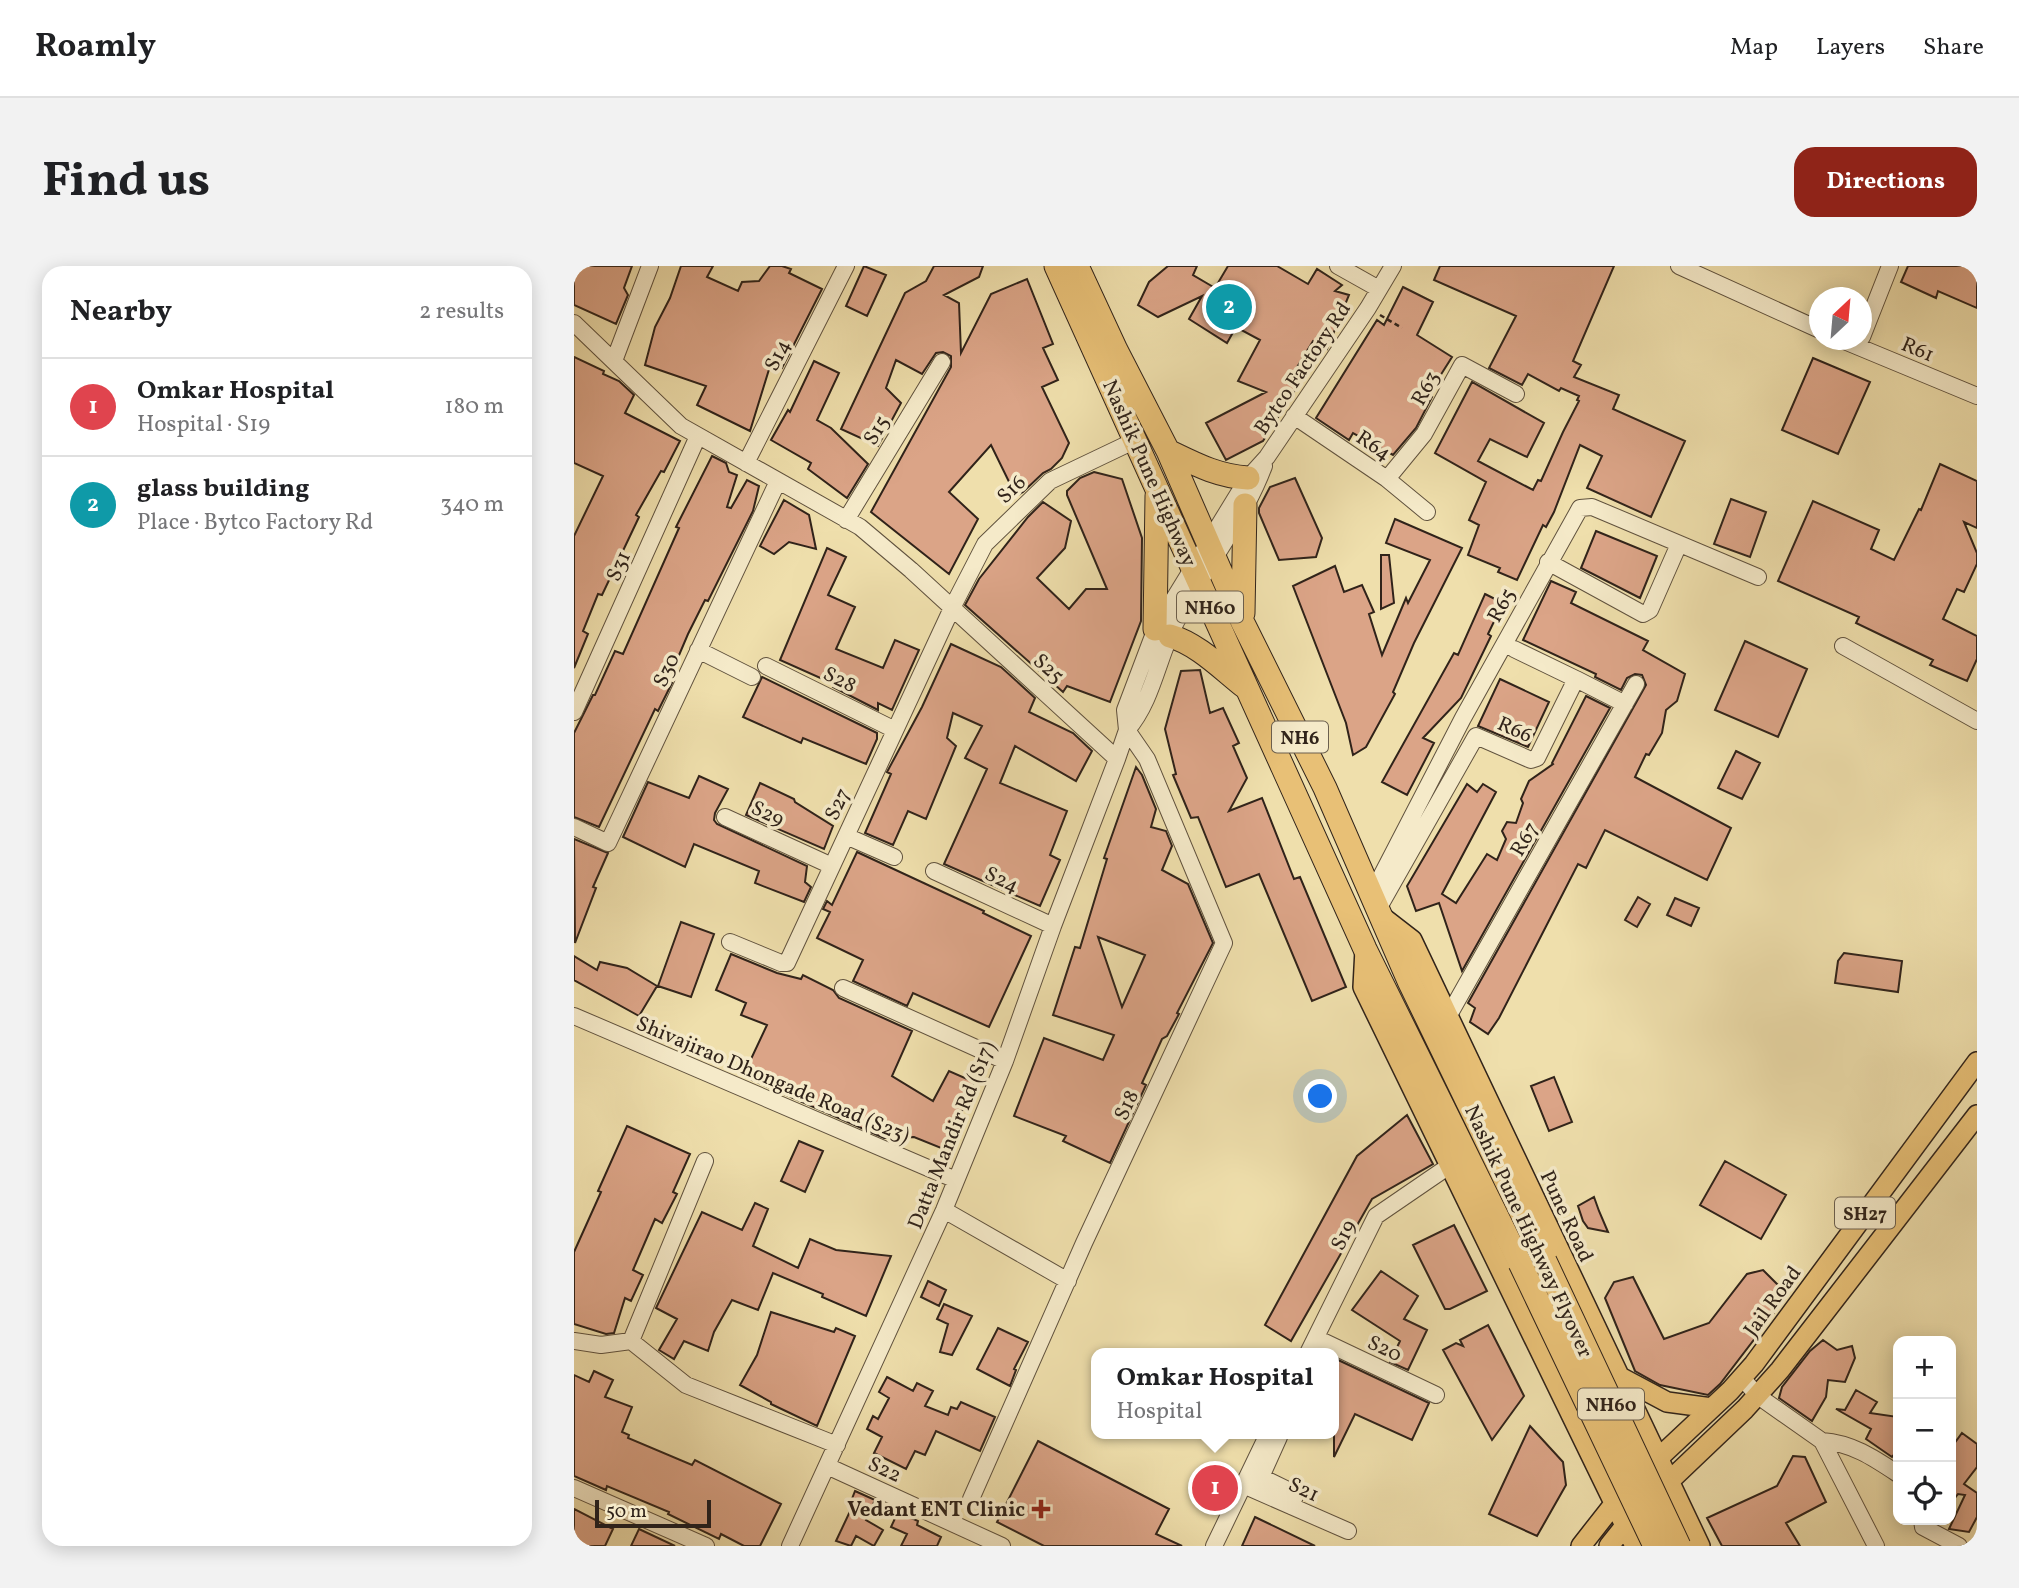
<!DOCTYPE html>
<meta charset="utf-8">
<style>
:root{--surface:#fff;--page:#f2f2f2;--text:#202124;--muted:#757577;--line:#e0e0e0;--accent:#8f2418}
body{margin:0;font-family:Vollkorn,serif;background:var(--page);color:var(--text)}
.controls{position:absolute;right:21px;bottom:21px;display:grid;overflow:hidden;border-radius:14px;box-shadow:0 4px 18px #0003}
.controls button{width:63px;height:63px;display:grid;place-items:center;padding:0;border:0;border-bottom:2px solid var(--line);background:var(--surface);color:var(--text);font:35px sans-serif}
.compass{position:absolute;left:1235px;top:21px;width:63px;height:63px;border-radius:50%;background:var(--surface);box-shadow:0 4px 18px #0003;rotate:26deg}
.scale{position:absolute;left:21px;bottom:18px;width:116px;box-sizing:border-box;padding-left:7px;border:4px solid #30231a;border-top:0;font-size:19px;line-height:24px;white-space:nowrap;color:#30231a;-webkit-text-stroke:5px #f5eac9;paint-order:stroke}
.you{position:absolute;left:747px;top:831px;width:24px;height:24px;margin:-18px;border:5px solid #fff;border-radius:50%;background:#1a73e8;box-shadow:0 0 0 10px #1a73e833}
.badge{display:grid;place-items:center;width:46px;height:46px;border-radius:50%;background:var(--accent);color:#fff;font-size:23px;font-weight:700}
.pin{position:absolute;translate:-50% -50%;border:4px solid #fff;box-shadow:0 2px 7px #0006}
.popup{position:absolute;left:517px;top:1082px;width:248px;height:91px;box-sizing:border-box;display:grid;place-content:center;border-radius:14px;background:var(--surface);filter:drop-shadow(0 2px 5px #0005);font-size:23px;white-space:nowrap;color:var(--muted)}
.popup b{font-size:26px;color:var(--text)}
.popup::after{content:'';position:absolute;left:50%;top:100%;margin-left:-14px;border:14px solid transparent;border-top-color:var(--surface)}
.list{margin:0;padding:0;list-style:none}
h2{display:flex;justify-content:space-between;align-items:center;height:91px;margin:0;padding:0 28px;font-size:30px}
h2 small{font-size:23px;font-weight:400;color:var(--muted)}
.list li{display:grid;grid-template-columns:46px 1fr auto;gap:21px;align-items:center;box-sizing:border-box;height:98px;padding:0 28px;border-top:2px solid var(--line)}
.list b{display:block;font-size:26px;white-space:nowrap}
.list p{margin:0;font-size:23px;white-space:nowrap;color:var(--muted)}
.list em{font-size:23px;font-style:normal;color:var(--muted)}
.icon{flex:none;width:38px;height:38px;fill:none;stroke:currentColor;stroke-width:2;stroke-linecap:round;stroke-linejoin:round}
.map{position:relative;flex:none;width:1403px;height:1280px;overflow:hidden;border-radius:21px}
header{display:flex;align-items:center;gap:42px;box-sizing:border-box;height:98px;padding:0 35px;background:var(--surface);border-bottom:2px solid var(--line)}
header strong{font-size:33px}
nav{display:flex;gap:38px;margin-inline-start:auto;font-size:24px}
.intro{display:flex;align-items:center;justify-content:space-between;box-sizing:border-box;height:168px;padding:0 42px}
h1{margin:0;font-size:49px}
.button{padding:18px 32px;border-radius:21px;background:var(--accent);color:#fff;font-size:24px;font-weight:700}
main{display:flex;gap:42px;padding:0 42px}
aside{flex:1;background:var(--surface);border-radius:21px;box-shadow:0 4px 18px #0003}
.map>svg:first-child{display:block}
</style>
<header>
<strong>Roamly</strong>
<nav><a>Map</a><a>Layers</a><a>Share</a></nav>
</header>
<div class="intro"><h1>Find us</h1><a class="button">Directions</a></div>
<main>
<aside>
<h2>Nearby<small>2 results</small></h2>
<ul class="list">
<li><span class="badge" style="background:#e0444e">1</span><div><b>Omkar Hospital</b><p>Hospital · S19</p></div><em>180 m</em></li>
<li><span class="badge" style="background:#0f9aa8">2</span><div><b>glass building</b><p>Place · Bytco Factory Rd</p></div><em>340 m</em></li>
</ul>
</aside>
<div class="map">
<svg width="1403" height="1280" viewBox="0 0 1403 1280">
<rect width="100%" height="100%" fill="#efdfac"/>
<filter id="stains"><feTurbulence type="fractalNoise" baseFrequency=".00286" numOctaves="4"/><feColorMatrix values="0 0 0 0 .2 0 0 0 0 .09 0 0 0 0 .02 0 0 0 .5 -.17"/></filter>
<radialGradient id="worn" r=".72"><stop offset=".6" stop-color="#630" stop-opacity="0"/><stop offset="1" stop-color="#630" stop-opacity=".3"/></radialGradient>
<path fill="#dba487" stroke="#30231a" stroke-width="2" fill-rule="evenodd" d="M0,0h58l-8,22 4,7 -12,29 -42,-19z
M107,0h32l-6,11 31,14 4,-9 17,-1 11,-15h12l9,3 -2,4 33,16 -40,79 -11,-5 -21,68 -53,-26 9,-19 -61,-21 10,-38 15,-29z
M290,0l22,9 -19,41 -21,-10z
M360,0h49l-4,11 -35,18 15,8 2,50 30,-59 36,-15 26,65 -10,4 15,32 -16,7 27,56 -7,15 -11,11 -8,4 -20,19 -7,4 -25,-51 -42,47 29,27 -29,55 -78,-62 80,-145v-11l-8,-4 -7,1 -14,21 -26,-14 -10,28 15,15 -23,43 -37,-17 64,-136 21,-12z
M594,0h29l-4,9 22,13 13,-22h49l31,18 9,-15 25,16 -7,6 14,4 -22,54 -14,-8 -17,28 9,5 -42,67 -37,19 -20,-37 60,-31 -28,-11 22,-41 -24,-13 -9,16 -38,-24 13,-23 -44,21 -20,-12 11,-23z
M866,0h174l-41,95 8,4 -7,12 45,18 -6,14 72,32 -34,76 -64,-29 15,-32 -22,-11 -26,67 -8,15 -3,-2 -26,55 -19,-8 2,-4 -32,-13 11,-30 -10,-5 17,-38 -51,-29 37,-71 72,41 -17,34 -37,-18 -12,22 55,29 5,-10 3,1 22,-49 16,-31 -2,-1 2,-4 -18,-8 -2,3 -31,-17 -6,11 -33,-17 27,-52 -82,-36z
M1334,0h69v42l-39,-17 -2,7 -35,-16z
M829,21l30,15 -16,33 35,22 -24,38 4,2 -16,31 -23,27 -40,-22 -4,7 -33,-22 61,-98 7,5z
M0,91l30,14 -1,3 16,7 15,14 -9,18 55,28 -16,31 -3,-1 -25,44 3,2 -37,78 -4,-1 -15,37 5,3 -14,34v-132l29,-60 -29,-13z
M1239,92l57,24 -32,72 -56,-24z
M240,95l25,12 -22,47 14,8 37,36 -21,34 -39,-29 3,-6 -40,-23 17,-30 2,2z
M138,190l14,7 3,9 8,3 -10,32 4,1 16,-28 12,6 -6,25 -45,90 -3,-1 -17,34 -20,47 4,2 -14,28 -3,-2 -56,118 -25,-10v-84l19,-38h2l20,-44 8,3 56,-126 -3,-1z
M1366,198l37,17v47l-13,-6 13,31v11l-13,28 -7,-3 -14,30 34,17v23l-10,22 -37,-16 3,-5 -77,-37 3,-6 -81,-36 35,-80 66,29 -8,19 23,11 25,-51 2,1z
M520,206l28,7 20,59 -1,83 -31,81 -43,-16 -4,6 -98,-87 14,-26 49,-62 15,-15 28,19 -6,27 -28,30 32,31 17,-20h21l-40,-94v-4l13,-13z
M721,212l27,60 -6,19 -37,3 -20,-47v-5l11,-21z
M1157,233l35,13 -16,45 -36,-13z
M210,234l25,15 7,34 -27,-7 -15,12 -14,-8z
M821,253l67,29 -48,95 -21,49 2,2 -29,53 -13,8 -7,-32 -53,-137 42,-20 9,26 18,-7 12,27 -5,2 13,41 24,-57 2,5 22,-43 -44,-17z
M1022,265l61,25 -17,42 -59,-30z
M253,282l19,9 -18,38 27,12 -19,42 47,19 12,-28 24,10 -27,60 -14,-7v7l-45,-23 1,-3 -54,-24z
M807,289h8l5,48 -13,6z
M977,315l25,11 -5,11 77,38 -5,9 42,24 -8,27 -11,9 -4,23 -13,22 -3,-1 -11,23 96,51 -24,52 -102,-50 -19,38 -8,-4 -79,154 -11,16 -18,-12 5,-14 -7,-5 178,-318 -4,-10 -7,-1 -8,4 -6,12 -26,-13 1,-3 -73,-34z
M911,328l18,9 -15,31 3,2 -30,62 -38,40 11,5 -27,52 -25,-13 72,-129 4,2z
M1171,375l62,28 -29,68 -63,-27z
M377,378l50,23 34,31 -6,14 44,21 19,18 -16,30 -61,-35 -15,37 67,28 -17,44 10,5 -20,46 -96,-42 43,-95 -22,-11 17,-32 -29,-13 -6,25 9,8 -30,73 -18,-8 -15,34 -28,-12 26,-59 -4,-2 35,-65z
M626,404l10,43 13,-5 16,35 -6,3 14,32 -18,33 33,-13 32,81 6,-2 46,110 -34,14 -53,-127 -33,13 -28,-70 -7,1 -18,-43 3,-1 -11,-45 16,-58z
M188,411l115,56v6l-11,25 -63,-26 -2,5 -58,-26z
M926,413l49,23 -21,45 -50,-21z
M1012,430l24,12 -148,263 -23,-68 -23,8 -9,-25 60,-102 10,8 6,-8 13,8 -54,102 14,9 31,-49 10,6 9,-21 -4,-8 5,-9 9,1 7,-20 -2,-4 8,-18 24,-17 -1,-1z
M1162,485l24,12 -18,36 -24,-11z
M562,501l6,8 14,34 -5,18 15,4 6,15 -10,24 26,14 25,59 -36,70 2,1 -12,22 -5,3 -20,44 4,2 -36,78 -47,-22 3,-5 -52,-20 30,-78 59,22 11,-25 -61,-20 22,-68 5,1 27,-89 -3,-1zM524,671l47,18 -23,52z
M125,510l29,13 -13,24 -1,7 3,4 90,42 -2,16 6,5 -7,15 -49,-19 4,-12 -65,-27 -9,23 -62,-30 25,-55 41,16z
M186,517l34,16 1,3 38,24 -9,23 -78,-34z
M0,573l34,14 -15,34 3,1 -21,55z
M283,586l127,59 -1,2 48,23 -42,91 -76,-34 -6,13 -54,-25 10,-21 -46,-22 13,-26 -7,-3 4,-8 5,4z
M1064,631l12,7 -13,23 -12,-7z
M1101,632l24,10 -8,18 -24,-11z
M107,656l33,12 -23,63 -33,-11z
M1270,687l58,8 -4,31 -63,-9 3,-22z
M157,688l46,19 24,6 2,-4 30,15 6,8 73,33 -20,45 41,25 16,-30 25,11 -28,68 -32,-13 -30,1 -141,-62 24,-51 -26,-10 5,-12 -30,-13z
M0,690l23,14 3,-8 27,6 30,18 -18,30 -65,-36z
M980,811l18,45 -23,9 -18,-45z
M833,849l26,49 -61,35 -81,142 -26,-16 92,-169z
M53,860l63,28 -17,38 4,2 -15,29 -7,-4 -22,51 10,5 -12,26 -6,-3 -11,35 -8,1 -32,-10v-72l27,-60 -3,-1z
M225,875l24,10 -18,41 -24,-11z
M1151,895l61,34 -25,44 -61,-34z
M1020,931l5,14 9,21 -20,-4 -5,-7 -5,-15z
M181,937l13,6 -15,37 45,22 12,-29 26,11 55,6 -25,60 -44,-19 1,-3 -50,-21 -15,37 -26,-10 -18,32 -6,19 -24,-10 -10,18 -15,-9 18,-31 -21,-11 46,-96 40,18z
M880,959l33,66 -37,18h-5l-32,-64z
M1189,1004l23,23 -14,23 -52,68 -12,11 -48,-10 -25,-14 -30,-73 9,-16 19,-5 31,62 45,-16 38,-49z
M807,1005l37,25 -14,23 23,11 -19,40 -18,-8 10,-21 -48,-31z
M354,1015l18,9 -7,16 -18,-9z
M370,1038l28,12 -20,39 -12,-3 8,-28 -11,-5z
M197,1046l63,20 2,-4 19,8 -38,90 -46,-22v-2l-31,-17 17,-30z
M914,1059l36,71 -32,44 -49,-90 13,-7 7,3 -3,-6z
M424,1062l30,14 -14,27 2,1 -6,16 -33,-17z
M1249,1074l14,10 15,-4 3,12 -10,24 -17,-2 -2,17 -14,24 -33,-23 3,-11 28,-36z
M760,1092l95,45 -17,37 -57,-26 -21,43z
M20,1105l19,9 -8,17 27,10 -10,25 7,3 -1,3 64,27 3,-5 86,44 -21,42h-16l-23,-12 -2,5 -51,-25 1,-2 -62,-26 -1,4 -32,-14v-101l15,7z
M313,1111l26,14 4,-8 16,8 -8,15 23,9 3,-8 6,2 4,-7 34,15 -15,34 -44,-20 -11,24 -10,-4 -9,18 -32,-16 8,-16 -15,-8 6,-13 5,3 11,-21 -10,-6z
M1282,1124l21,12 -7,11 28,4v33l-6,7 -26,-18 5,-10 -35,-20 9,1z
M956,1160l33,36 3,23 -29,51 -48,-22z
M1388,1167l15,11v23l-13,17 13,9v24l-8,15 -20,-3 16,-34 -7,-1 -7,9v-55z
M464,1175l131,68 -13,25 26,12h-138l-47,-24z
M1219,1190l12,1 21,45 -40,21 14,23h-78l-15,-28 70,-32z
M636,1204l23,11 -11,24 -23,-11z
M281,1225l20,9 -9,20 17,10 -9,16 -18,-10 -5,10 -15,-5 17,-36 -3,-1z
M0,1243l39,20 -8,17h-31z
M324,1246l20,9 -1,4 24,12 -4,9h-36l6,-12 -16,-7z
M681,1251l60,29h-73z
M65,1263l36,17h-44z"/>
<g fill="none" stroke-linecap="round" stroke-linejoin="round">
<defs>
<path id="minor" d="M764,0l41,23
M1105,0l141,64
M0,57l107,103 179,101 51,43 206,189
M1288,71l28,-71
M1268,74l135,56
M40,95l36,-95
M720,150l93,63 40,33
M172,197l100,-197
M813,213l37,-45 38,-69 54,29
M272,254l96,-158
M974,296l95,52 7,-4 29,-66
M1269,380l134,75
M124,384l54,27
M192,400l129,64
M1002,413l49,25
M0,446l124,-276
M553,464c26,-30 31,-73 49,-108 28,-53 67,-100 88,-156
M151,551l107,49
M0,561l34,16 170,-362
M272,570l48,21
M360,605l119,55
M798,628l91,-176 117,-210 12,-1 166,70
M804,643l98,-173 55,24 6,-2 39,-79 -62,-30
M156,676l51,21h6l165,-355 33,-64 65,-63 86,-41
M269,722l162,73
M875,749l187,-331
M0,750l382,164
M370,944l124,71
M742,1072l120,57
M0,1075l27,4 30,-4 55,44 151,60
M57,1075l74,-180
M734,1087l68,-137 73,-50
M1168,1112l16,18 64,45 54,105
M705,1171l-18,40 35,17 -5,12
M1248,1175c30,2 52,17 76,33
M253,1200l175,80
M669,1219l105,46
M0,1222l132,58
M397,1233l113,-256 140,-300 -77,-184 -20,-29
M1348,1254l1,7 36,19
M216,1280l154,-336 61,-149 48,-135 64,-167 10,-29 -2,-20 31,-82 92,-150 19,-21 101,-149 25,-42
M640,1280l54,-112"/>
<path id="major" d="M807,650l31,24 288,606
M791,683l-2,38 272,559
M1046,1111l47,25 45,6
M1076,1200l80,-75 24,-27 223,-302
M1087,1223l84,-80 35,-39 197,-255
M1007,1280l40,-51
M1035,1280l23,-29"/>
<path id="highway" d="M482,0l309,683 155,314
M503,0l39,84 52,101 75,172 82,165 84,193 136,280
M594,185c27,13 49,25 80,27
M669,347l2,-108
M581,363l2,-133
M596,370c28,8 52,33 75,51"/>
</defs>
<use href="#minor" stroke="#60523e" stroke-width="18"/>
<use href="#major" stroke="#30231a" stroke-width="22"/>
<use href="#highway" stroke="#30231a" stroke-width="25"/>
<path stroke="#30231a" stroke-width="2.5" stroke-dasharray="5 3.5" stroke-linecap="butt" d="M806,49l22,13"/>
<use href="#minor" stroke="#f5eac9" stroke-width="16"/>
<use href="#major" stroke="#e8c076" stroke-width="19"/>
<use href="#highway" stroke="#e8c076" stroke-width="23"/>
<defs>
<path id="highway-bridge" d="M971,995l134,285
M946,997l135,283"/>
</defs>
<use href="#highway-bridge" stroke="#30231a" stroke-width="25" stroke-linecap="butt"/>
<use href="#highway-bridge" stroke="#e8c076" stroke-width="23"/>
</g>
<path fill="#8f2418" stroke="#f5eac9" stroke-width="2.5" d="M463.5 1232.5h7v7h7v7h-7v7h-7v-7h-7v-7h7z"/>
<g text-anchor="middle" stroke-width="7" stroke-linejoin="round" paint-order="stroke">
<g fill="#f5eac9" stroke="#6b5f4e" stroke-width="2">
<rect x="603" y="325.5" width="66" height="31" rx="5"/>
<rect x="698" y="455.5" width="56" height="31" rx="5"/>
<rect x="1261" y="931.5" width="60" height="31" rx="5"/>
<rect x="1004" y="1122.5" width="66" height="31" rx="5"/>
</g>
<g font-size="19" font-weight="bold" fill="#30231a">
<text x="636" y="348">NH60</text>
<text x="726" y="478">NH6</text>
<text x="1291" y="954">SH27</text>
<text x="1037" y="1145">NH60</text>
</g>
<g font-size="21" fill="#30231a" stroke="#f5eac9">
<text transform="translate(1344 83) rotate(23)" y="7">R61</text>
<text transform="translate(203 89) rotate(-63)" y="7">S14</text>
<text transform="translate(728 102) rotate(-56)" y="7">Bytco Factory Rd</text>
<text transform="translate(851 122) rotate(-61)" y="7">R63</text>
<text transform="translate(302 164) rotate(-59)" y="7">S15</text>
<text transform="translate(800 179) rotate(34)" y="7">R64</text>
<text transform="translate(576 207) rotate(66)" y="7">Nashik Pune Highway</text>
<text transform="translate(437 223) rotate(-44)" y="7">S16</text>
<text transform="translate(44 300) rotate(-66)" y="7">S31</text>
<text transform="translate(927 339) rotate(-61)" y="7">R65</text>
<text transform="translate(475 402) rotate(42)" y="7">S25</text>
<text transform="translate(92 404) rotate(-65)" y="7">S30</text>
<text transform="translate(266 413) rotate(26)" y="7">S28</text>
<text transform="translate(941 463) rotate(24)" y="7">R66</text>
<text transform="translate(263 538) rotate(-65)" y="7">S27</text>
<text transform="translate(194 547) rotate(25)" y="7">S29</text>
<text transform="translate(950 573) rotate(-60)" y="7">R67</text>
<text transform="translate(428 613) rotate(25)" y="7">S24</text>
<text transform="translate(199 813) rotate(23)" y="7">Shivajirao Dhongade Road (S23)</text>
<text transform="translate(552 839) rotate(-65)" y="7">S18</text>
<text transform="translate(377 869) rotate(-68)" y="7">Datta Mandir Rd (S17)</text>
<text transform="translate(993 950) rotate(65)" y="7">Pune Road</text>
<text transform="translate(955 965) rotate(65)" y="7">Nashik Pune Highway Flyover</text>
<text transform="translate(769 969) rotate(-64)" y="7">S19</text>
<text transform="translate(1198 1035) rotate(-54)" y="7">Jail Road</text>
<text transform="translate(811 1082) rotate(25)" y="7">S20</text>
<text transform="translate(311 1203) rotate(25)" y="7">S22</text>
<text transform="translate(730 1223) rotate(24)" y="7">S21</text>
</g>
<g font-size="21" font-weight="bold" fill="#30231a" stroke="#f5eac9" text-anchor="end">
<text x="451" y="1250">Vedant ENT Clinic</text>
</g>
</g>
<rect width="100%" height="100%" filter="url(#stains)"/>
<rect width="100%" height="100%" fill="url(#worn)"/>
</svg>
<div class="controls">
<button>+</button>
<button>−</button>
<button><svg class="icon" aria-label="locate" viewBox="0 0 24 24"><circle cx="12" cy="12" r="6"/><path d="M12 2v4M12 18v4M2 12h4M18 12h4"/></svg></button>
</div>
<svg class="compass" viewBox="-18 -18 36 36"><path d="M0-13l5 13h-10z" fill="#e53935"/><path d="M0 13l5-13h-10z" fill="#757577"/></svg>
<div class="scale">50 m</div>
<div class="you"></div>
<div class="pin badge" style="left:641px;top:1222px;background:#e0444e">1</div>
<div class="popup"><b>Omkar Hospital</b>Hospital</div>
<div class="pin badge" style="left:655px;top:41px;background:#0f9aa8">2</div>
</div>
</main>
